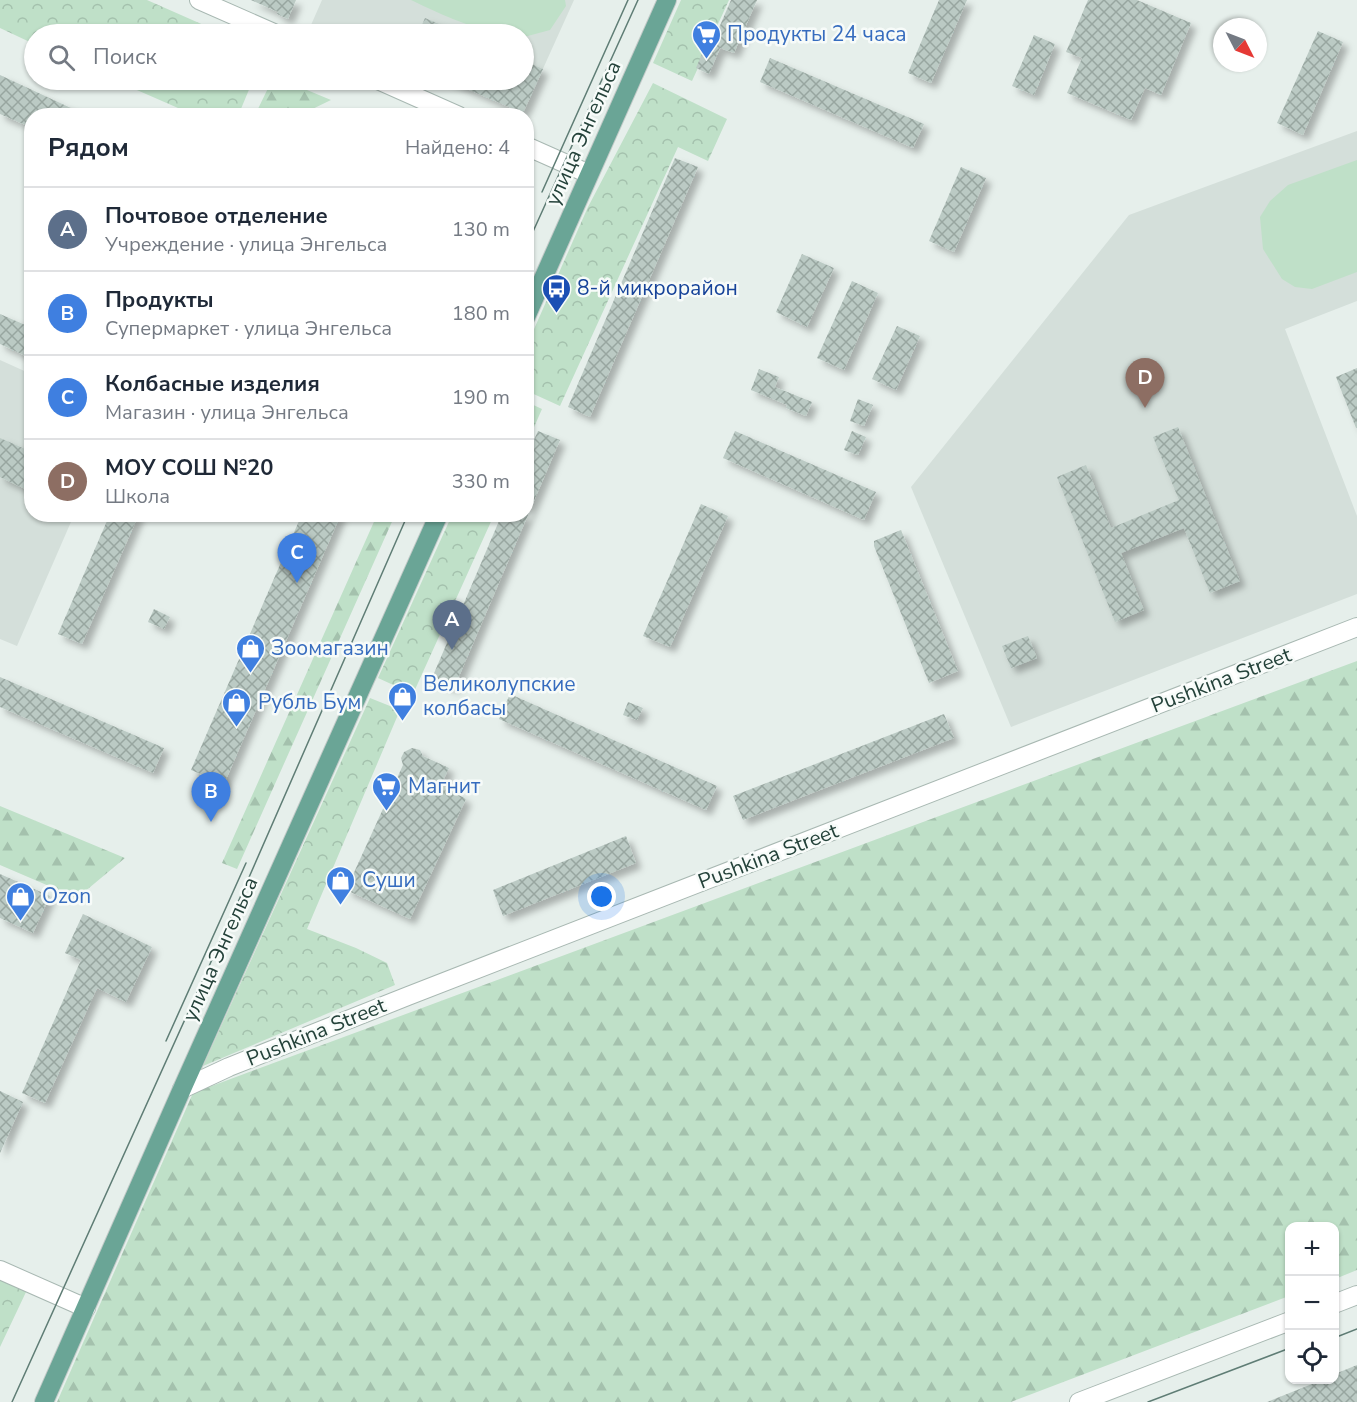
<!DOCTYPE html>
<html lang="ru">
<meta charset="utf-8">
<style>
:root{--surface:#fff;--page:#f6f6f7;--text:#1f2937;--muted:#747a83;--line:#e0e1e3;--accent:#7f5249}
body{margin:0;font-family:"Nunito Sans",sans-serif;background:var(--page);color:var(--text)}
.controls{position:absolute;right:18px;bottom:18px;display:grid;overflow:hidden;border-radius:12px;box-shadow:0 2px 4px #0004}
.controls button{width:54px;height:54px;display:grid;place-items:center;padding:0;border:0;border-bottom:2px solid var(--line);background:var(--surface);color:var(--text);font:30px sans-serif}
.compass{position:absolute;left:1213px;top:18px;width:54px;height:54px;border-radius:50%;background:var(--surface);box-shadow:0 2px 4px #0004;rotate:132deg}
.you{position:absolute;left:602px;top:897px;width:21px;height:21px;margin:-15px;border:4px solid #fff;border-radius:50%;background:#1a73e8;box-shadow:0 0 0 9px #1a73e833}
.badge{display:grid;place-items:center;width:39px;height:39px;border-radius:50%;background:var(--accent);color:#fff;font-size:20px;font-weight:700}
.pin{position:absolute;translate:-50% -50px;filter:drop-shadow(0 2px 3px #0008)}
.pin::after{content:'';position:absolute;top:32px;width:21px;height:18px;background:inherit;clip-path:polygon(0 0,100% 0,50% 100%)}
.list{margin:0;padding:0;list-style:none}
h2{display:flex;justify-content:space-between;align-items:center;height:78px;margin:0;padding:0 24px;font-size:26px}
h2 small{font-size:20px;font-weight:400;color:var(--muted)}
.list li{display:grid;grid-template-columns:39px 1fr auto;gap:18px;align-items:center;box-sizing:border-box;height:84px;padding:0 24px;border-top:2px solid var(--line)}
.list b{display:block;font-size:22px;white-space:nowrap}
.list p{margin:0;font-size:20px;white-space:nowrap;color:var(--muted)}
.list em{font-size:20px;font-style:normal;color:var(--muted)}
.icon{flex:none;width:33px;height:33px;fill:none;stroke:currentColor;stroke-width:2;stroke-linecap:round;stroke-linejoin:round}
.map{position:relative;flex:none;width:1357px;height:1402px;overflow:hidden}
.search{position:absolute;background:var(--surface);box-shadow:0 2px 4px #0004;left:24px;top:24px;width:510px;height:66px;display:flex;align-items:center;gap:15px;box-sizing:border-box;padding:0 21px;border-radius:33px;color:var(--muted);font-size:22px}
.panel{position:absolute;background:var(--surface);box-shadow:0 2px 4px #0004;left:24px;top:108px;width:510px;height:414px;border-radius:24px}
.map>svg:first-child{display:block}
</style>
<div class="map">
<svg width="1357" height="1402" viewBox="0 0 1357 1402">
<defs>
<pattern id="forest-firs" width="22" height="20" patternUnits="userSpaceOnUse" patternTransform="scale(1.5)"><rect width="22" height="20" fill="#bfe0c8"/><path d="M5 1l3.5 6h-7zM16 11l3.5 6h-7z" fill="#a4c1ad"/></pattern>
<pattern id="park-crowns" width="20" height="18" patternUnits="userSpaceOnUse" patternTransform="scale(1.5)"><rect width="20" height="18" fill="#bfe0c8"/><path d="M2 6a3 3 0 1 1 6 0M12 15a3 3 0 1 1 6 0" fill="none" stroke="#a4c1ad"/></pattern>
<pattern id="building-cross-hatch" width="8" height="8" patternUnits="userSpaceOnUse" patternTransform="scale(1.5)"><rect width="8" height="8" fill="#bbcac4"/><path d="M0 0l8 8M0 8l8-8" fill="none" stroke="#98a6a0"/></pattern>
<filter id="shadow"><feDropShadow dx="5.5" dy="5.5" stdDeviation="3" flood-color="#0004"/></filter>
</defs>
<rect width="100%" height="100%" fill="#e6efeb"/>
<path fill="#d4dfda" d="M322,0h252l-51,113 -77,-33h78v-46h-189l-24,-9z
M1357,131v170l-72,28 72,187v78l-346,133 -100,-240 218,-272z
M0,360l31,14 1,140 42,1 -57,131 -17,-7z"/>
<path fill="url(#forest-firs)" d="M272,80h11l48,20 -31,15h-45z
M377,515h18l-158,354 -15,-6z
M1357,661v609l-22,9 -1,-53h-44l-1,70 -278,106h-954l136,-309z
M0,806l125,52 -48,40 -77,-33z"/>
<path fill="url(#park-crowns)" d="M0,0h147l77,34h-190v10l-34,-16z
M681,0h48l-37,81 -39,-18z
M114,80h139l-15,36 -44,-1z
M653,83l74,36 -19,42 -30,-14 -118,259 -33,-15v-46l61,-138z
M527,402l15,7 -15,34z
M452,515h42l-81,179 -35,-16z
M370,698l30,12 -93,219 49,19 31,15 8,22 -192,81z
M0,1279l26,13 -26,55z"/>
<path fill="#bfe0c8" d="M411,0h154l1,6 -16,24 -26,7v-3c-43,0 -75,-16 -113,-34z
M1357,160v112l-45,17 -17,-2 -13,-8 -19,-30 -3,-32 10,-16 18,-16z"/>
<path fill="url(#building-cross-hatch)" filter="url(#shadow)" d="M251,0h45l-8,19 -11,-5 1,-2z
M731,0h26l-23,53 -14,-5 -11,26 -13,-6 11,-26 5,2z
M939,0h28l-36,83 -23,-10z
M1088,0h49l54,23 -30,72 -16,-7 -14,32 -64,-27 15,-35 -16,-6z
M425,18l38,16h-45z
M1318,31l25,11 -40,93 -26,-12z
M1034,35l21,9 -21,51 -22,-9z
M770,58l154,66 -11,24 -153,-66z
M524,61l19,8 -20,44 -77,-33h78z
M0,75l88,41h-56v12l-32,-14z
M675,158l23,9 -108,250 -22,-10z
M961,167l25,11 -32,74 -25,-11z
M802,254l32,14 -27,59 -31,-15z
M852,281l26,12 -34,77 -27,-12z
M0,314l32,14v31l-32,-15z
M897,326l23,10 -24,54 -24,-11z
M1357,368v60h-1l-20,-51z
M759,369l20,8 -4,10 37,15 -6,14 -20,-8 1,-3 -36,-15z
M858,399l15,6 -9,21 -14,-5z
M1178,427l62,154 -30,12 -26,-65 -63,25 23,57 -29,12 -58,-145 29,-12 25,63 68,-28 -26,-63z
M538,431l22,9 -106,248 -22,-10 70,-164h24v-57z
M735,431l141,61 -12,28 -141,-62z
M852,431l14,6 -8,18 -14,-5z
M0,438l32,14v28l-5,10 -27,-13z
M701,504l27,12 -58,131 -27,-11z
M110,514h29l-57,130 -24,-10z
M302,514h39l-117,270 -33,-14z
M901,530l57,141 -29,12 -55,-137v-5z
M154,609l16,8 -6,12 -16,-7z
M1028,636l9,22 -26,10 -9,-22z
M0,677l164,71 -11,25 -153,-66z
M510,694l207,92 -11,24 -207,-91z
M628,702l15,6 -6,12 -14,-5z
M944,714l10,24 -211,82 -10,-24z
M412,748l8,2 3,6 26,12 -8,17 25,14 -56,120 -64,-29 57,-125 -2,-7 3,-6z
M626,836l10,27 -133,53 -10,-26z
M0,874l50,22 -17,37 -33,-15z
M83,914l69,33 -26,55 -29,-14 -52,115 -23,-10 59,-133 -16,-7z
M0,1091l23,11 -23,51z
M1357,1365v37h-90l55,-22h13v-6z"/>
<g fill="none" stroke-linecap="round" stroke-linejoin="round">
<defs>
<path id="minor" d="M199,0l77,34
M378,80l81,36
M526,146l63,28
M182,1089l47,-22 179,-71 949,-369
M0,1270l86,38
M1334,1304l23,-9
M1079,1402l211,-81"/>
<path id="major" d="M526,317l141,-317
M44,1402l138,-313 257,-575"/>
</defs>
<use href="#minor" stroke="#a8b8b2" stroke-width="20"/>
<use href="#major" stroke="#c2cac8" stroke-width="20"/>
<use href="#minor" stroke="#fff" stroke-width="18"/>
<use href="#major" stroke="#6aa596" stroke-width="18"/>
<path stroke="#5f7d75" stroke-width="1.5" d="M542,192l86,-192
M526,247l112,-247
M166,1041l80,-178
M1334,1338l23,-9
M12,1402l231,-511 165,-377
M1148,1402l142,-54"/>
</g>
<defs>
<symbol id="supermarket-pin" viewBox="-11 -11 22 30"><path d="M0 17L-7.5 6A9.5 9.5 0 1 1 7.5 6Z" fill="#3f7fe0" stroke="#f7fbf9"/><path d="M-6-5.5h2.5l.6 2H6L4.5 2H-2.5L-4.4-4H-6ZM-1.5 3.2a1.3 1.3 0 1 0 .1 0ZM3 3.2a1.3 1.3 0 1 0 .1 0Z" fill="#fff"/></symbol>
<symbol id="bus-pin" viewBox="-11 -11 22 30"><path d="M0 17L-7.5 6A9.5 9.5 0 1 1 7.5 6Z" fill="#1a4fb4" stroke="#f7fbf9"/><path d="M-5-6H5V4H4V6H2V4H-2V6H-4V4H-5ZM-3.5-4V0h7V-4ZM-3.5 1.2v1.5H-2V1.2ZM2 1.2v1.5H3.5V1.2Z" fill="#fff"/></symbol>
<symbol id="shop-pin" viewBox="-11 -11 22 30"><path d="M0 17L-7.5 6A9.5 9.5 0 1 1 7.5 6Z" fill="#3f7fe0" stroke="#f7fbf9"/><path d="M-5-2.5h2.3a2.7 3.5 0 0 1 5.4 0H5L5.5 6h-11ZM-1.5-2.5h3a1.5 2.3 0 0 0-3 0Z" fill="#fff"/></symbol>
</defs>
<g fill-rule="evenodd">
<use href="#supermarket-pin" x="690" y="18" width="33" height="45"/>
<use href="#bus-pin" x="540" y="272" width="33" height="45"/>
<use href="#shop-pin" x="234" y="632" width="33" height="45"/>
<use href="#shop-pin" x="386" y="680" width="33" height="45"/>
<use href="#shop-pin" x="220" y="686" width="33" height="45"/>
<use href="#supermarket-pin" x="370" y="770" width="33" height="45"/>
<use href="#shop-pin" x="324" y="864" width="33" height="45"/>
<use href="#shop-pin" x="4" y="880" width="33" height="45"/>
</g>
<g text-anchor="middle" stroke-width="5" stroke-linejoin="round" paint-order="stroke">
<g font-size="21" fill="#366cbe" stroke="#f7fbf9" text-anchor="start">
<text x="727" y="41">Продукты 24 часа</text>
<text x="271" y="655">Зоомагазин</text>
<text x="423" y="691">Великолупские<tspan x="423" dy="24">колбасы</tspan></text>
<text x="258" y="709">Рубль Бум</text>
<text x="408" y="793">Магнит</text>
<text x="362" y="887">Суши</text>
<text x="42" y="903">Ozon</text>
</g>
<g font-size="21" fill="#24423a" stroke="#f7fbf9">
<text transform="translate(583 133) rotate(-66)" y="7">улица Энгельса</text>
<text transform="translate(1221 680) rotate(-21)" y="7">Pushkina Street</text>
<text transform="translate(768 856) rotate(-21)" y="7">Pushkina Street</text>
<text transform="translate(220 949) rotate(-66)" y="7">улица Энгельса</text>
<text transform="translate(316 1032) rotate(-22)" y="7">Pushkina Street</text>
</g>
<g font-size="21" fill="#164399" stroke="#f7fbf9" text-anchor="start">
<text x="577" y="295">8-й микрорайон</text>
</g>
</g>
</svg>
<div class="controls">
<button>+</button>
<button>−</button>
<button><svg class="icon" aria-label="locate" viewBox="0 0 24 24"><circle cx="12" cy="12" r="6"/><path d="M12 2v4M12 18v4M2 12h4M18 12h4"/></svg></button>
</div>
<svg class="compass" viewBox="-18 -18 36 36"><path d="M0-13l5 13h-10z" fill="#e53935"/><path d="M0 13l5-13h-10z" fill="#747a83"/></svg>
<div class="you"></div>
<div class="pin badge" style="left:452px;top:650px;background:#5c6f8a">A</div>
<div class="pin badge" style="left:211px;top:822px;background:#3f7fe0">B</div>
<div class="pin badge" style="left:297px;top:583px;background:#3f7fe0">C</div>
<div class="pin badge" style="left:1145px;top:408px;background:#8d6e63">D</div>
<div class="search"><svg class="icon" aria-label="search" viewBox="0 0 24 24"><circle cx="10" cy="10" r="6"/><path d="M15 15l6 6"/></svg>Поиск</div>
<section class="panel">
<h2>Рядом<small>Найдено: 4</small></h2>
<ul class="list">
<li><span class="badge" style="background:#5c6f8a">A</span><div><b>Почтовое отделение</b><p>Учреждение · улица Энгельса</p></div><em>130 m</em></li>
<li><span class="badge" style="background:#3f7fe0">B</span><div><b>Продукты</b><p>Супермаркет · улица Энгельса</p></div><em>180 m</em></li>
<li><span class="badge" style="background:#3f7fe0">C</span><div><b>Колбасные изделия</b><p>Магазин · улица Энгельса</p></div><em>190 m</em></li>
<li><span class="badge" style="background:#8d6e63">D</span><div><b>МОУ СОШ №20</b><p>Школа</p></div><em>330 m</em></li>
</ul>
</section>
</div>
